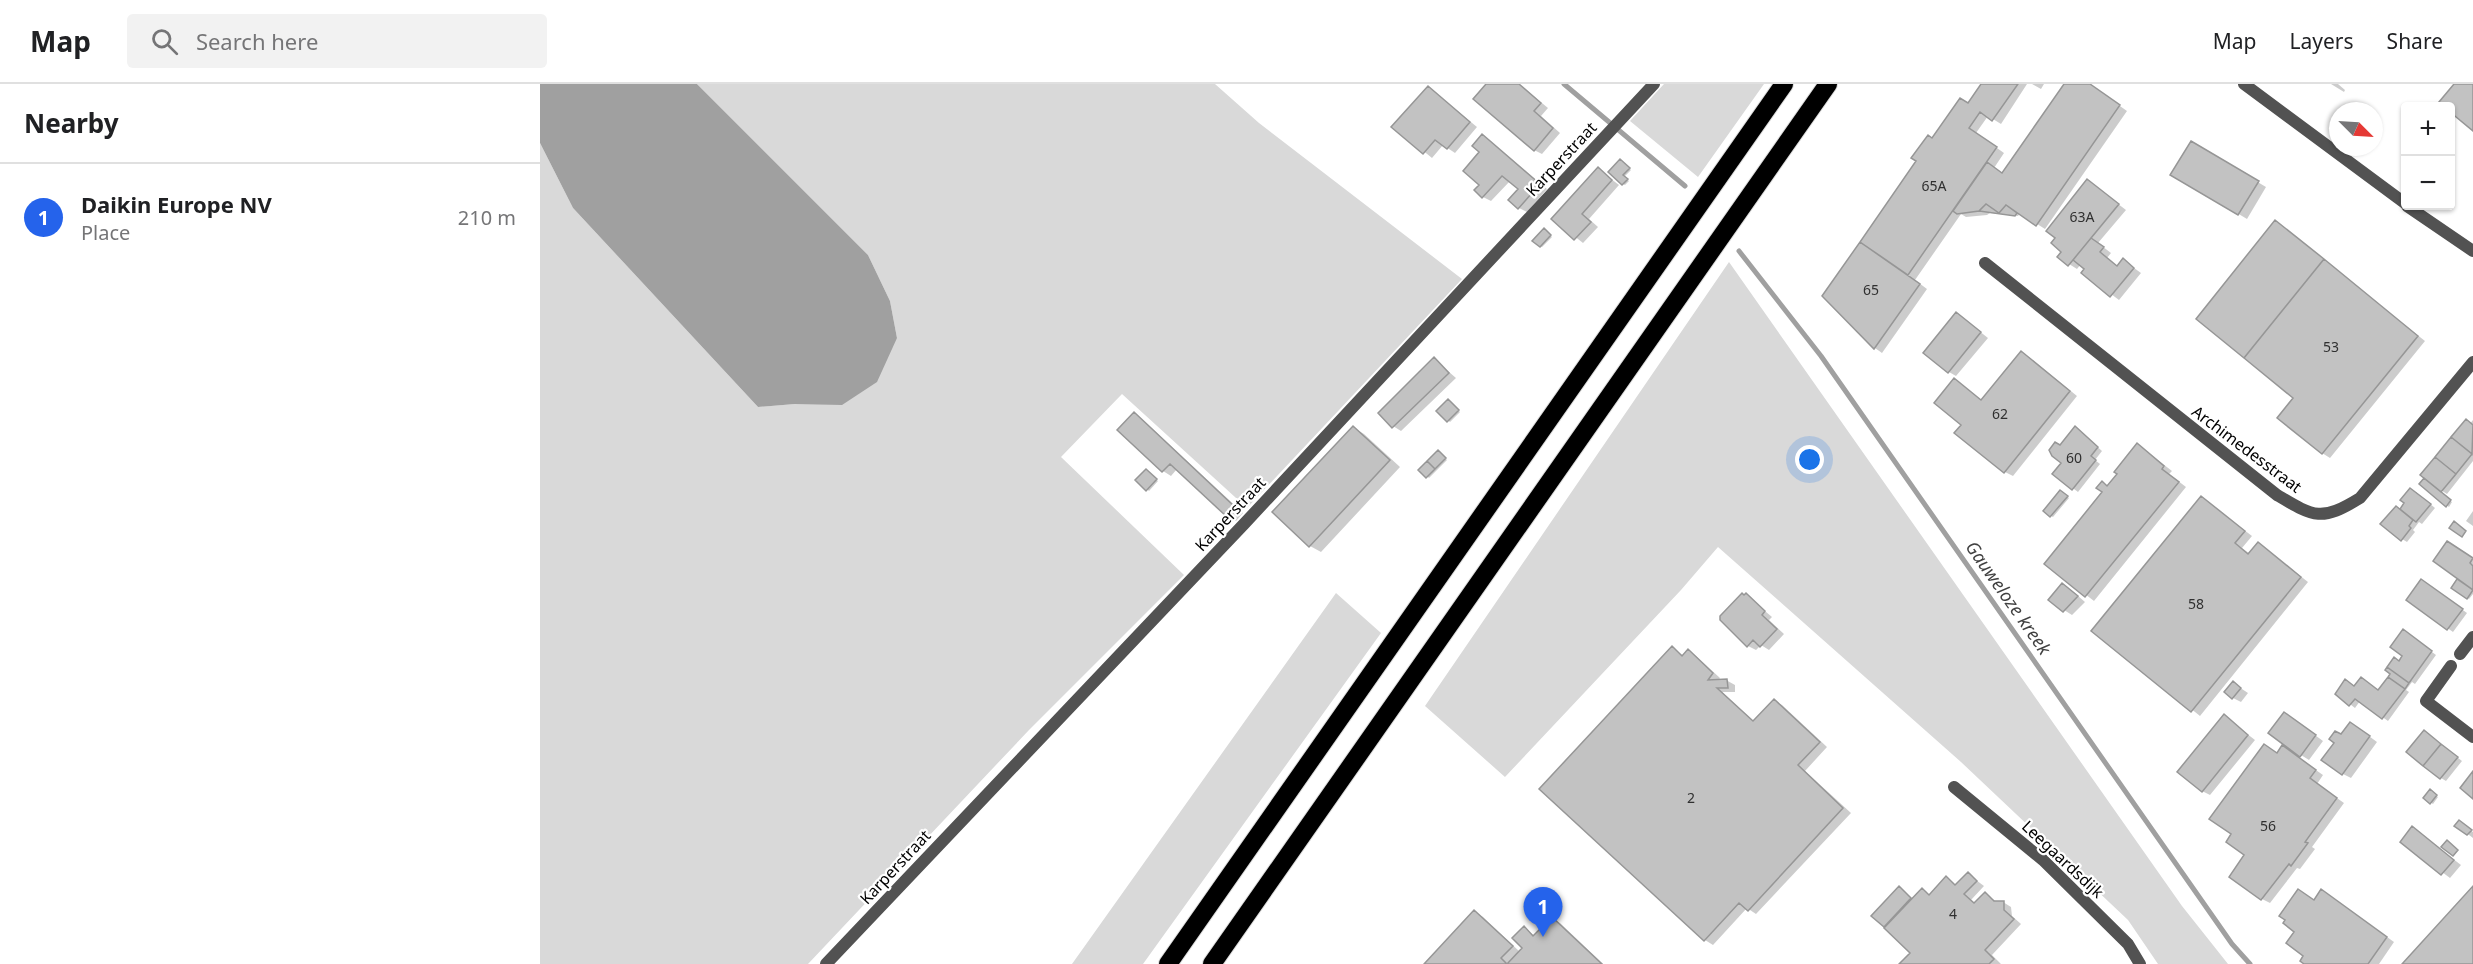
<!DOCTYPE html>
<meta charset="utf-8">
<style>
:root{--surface:#fff;--page:#f2f2f2;--text:#202124;--muted:#757577;--line:#e0e0e0;--accent:#2563eb}
body{margin:0;font-family:"Noto Sans",sans-serif;background:var(--page);color:var(--text)}
.controls{position:absolute;right:18px;top:18px;display:grid;overflow:hidden;border-radius:6px;box-shadow:0 2px 4px #0004}
.controls button{width:54px;height:54px;display:grid;place-items:center;padding:0;border:0;border-bottom:2px solid var(--line);background:var(--surface);color:var(--text);font:30px sans-serif}
.compass{position:absolute;left:1789px;top:18px;width:54px;height:54px;border-radius:50%;background:var(--surface);box-shadow:0 2px 4px #0004;rotate:114deg}
.you{position:absolute;left:1270px;top:376px;width:21px;height:21px;margin:-15px;border:4px solid #fff;border-radius:50%;background:#1a73e8;box-shadow:0 0 0 9px #1a73e833}
.badge{display:grid;place-items:center;width:39px;height:39px;border-radius:50%;background:var(--accent);color:#fff;font-size:20px;font-weight:700}
.pin{position:absolute;translate:-50% -50px;filter:drop-shadow(0 2px 3px #0008)}
.pin::after{content:'';position:absolute;top:32px;width:21px;height:18px;background:inherit;clip-path:polygon(0 0,100% 0,50% 100%)}
.list{margin:0;padding:0;list-style:none}
h2{display:flex;justify-content:space-between;align-items:center;height:78px;margin:0;padding:0 24px;font-size:26px}
h2 small{font-size:20px;font-weight:400;color:var(--muted)}
.list li{display:grid;grid-template-columns:39px 1fr auto;gap:18px;align-items:center;box-sizing:border-box;height:108px;padding:0 24px;border-top:2px solid var(--line)}
.list b{display:block;font-size:22px;white-space:nowrap}
.list p{margin:0;font-size:20px;white-space:nowrap;color:var(--muted)}
.list em{font-size:20px;font-style:normal;color:var(--muted)}
.icon{flex:none;width:33px;height:33px;fill:none;stroke:currentColor;stroke-width:2;stroke-linecap:round;stroke-linejoin:round}
.map{position:relative;flex:none;width:1933px;height:880px;overflow:hidden}
header{display:flex;align-items:center;gap:36px;box-sizing:border-box;height:84px;padding:0 30px;background:var(--surface);border-bottom:2px solid var(--line)}
header strong{font-size:28px}
nav{display:flex;gap:33px;margin-inline-start:auto;font-size:21px}
.search{width:420px;height:54px;background:var(--page);display:flex;align-items:center;gap:15px;box-sizing:border-box;padding:0 21px;border-radius:6px;color:var(--muted);font-size:22px}
main{display:flex}
aside{flex:1;background:var(--surface)}
.map>svg:first-child{display:block}
</style>
<header>
<strong>Map</strong>
<div class="search"><svg class="icon" aria-label="search" viewBox="0 0 24 24"><circle cx="10" cy="10" r="6"/><path d="M15 15l6 6"/></svg>Search here</div>
<nav><a>Map</a><a>Layers</a><a>Share</a></nav>
</header>
<main>
<aside>
<h2>Nearby<small></small></h2>
<ul class="list">
<li><span class="badge">1</span><div><b>Daikin Europe NV</b><p>Place</p></div><em>210 m</em></li>
</ul>
</aside>
<div class="map">
<svg width="1933" height="880" viewBox="0 0 1933 880">
<rect width="100%" height="100%" fill="#fff"/>
<path fill="#d9d9d9" d="M157,0h518l44,39 203,156 -215,229 -125,-114 -61,63 123,118 -155,155 -221,234h-268v-821l33,65 185,199 37,-3 102,-66 -7,-37 -22,-46z
M1124,0h100l-66,93 -68,-56z
M1189,178l453,644 46,58h-70l-30,-44 -167,-158 -243,-215 -37,43 -176,187 -80,-71z
M796,509l45,40 -238,331h-71z"/>
<path fill="#a0a0a0" d="M0,0h157l171,171 22,46 7,37 -20,44 -35,23 -47,-1 -37,3 -185,-199 -33,-65z"/>
<path fill="#0003" d="M948,0h31l29,24 -7,8 19,17 -18,21 -8,-4z
M1443,0h44l-26,40 -13,-8 -12,17 28,20 -10,15 9,7 63,-91h23l38,27 -82,118 -25,-16 -2,3 -28,-3 -3,2 -21,2 -5,-3 -46,66 12,9 -45,64 -7,-5 -52,-52 110,-157 35,-35z
M1492,0h12l-3,5z
M1791,0h7l7,6 -1,2z
M888,3l49,40 -22,26 -12,-8 -11,13 -38,-31z
M942,52l65,53 -20,23 -8,-4 1,-19 -10,-8 -19,20 -8,-4 -2,-12z
M1652,59l74,44 -19,32 -75,-45z
M1082,78l9,8 -7,7 5,4 -4,4 -2,-1z
M1058,85l21,16 -30,34 9,8 -15,16 -30,-24z
M1548,97l38,29 -28,33 13,10 -4,5 11,9 5,-7 18,13 -22,27 -36,-27 4,-4 -6,-5 -4,5 -8,-5 -6,-13z
M1735,138l150,119 -95,117 -8,-5 -27,-55z
M1006,147l6,6 -10,10 -2,-1z
M1424,235l24,19 -32,38 -7,-4z
M1489,273l48,39 -64,80 -8,-4 -51,-92 28,21z
M894,275l22,19 -55,53 -8,-5z
M910,318l10,10 -10,10 -12,-11z
M594,330l8,5 101,94 -7,8 -8,-5 -51,-47 -6,7 -8,-5 -44,-41z
M1933,336v41l-26,33 -8,-5 -1,2 14,11 -3,5 -28,-23z
M814,344l10,6 36,33 -79,85 -11,-6z
M1540,347l22,20 -7,9 5,4 -22,28 -24,-18 9,-11 -2,-16z
M1605,366l27,21 -3,3 17,13 -92,114 -48,-37 62,-77z
M900,369l7,7 -18,18 -2,-2z
M608,388l10,9 -9,10 -2,-2z
M1521,407l8,7 -16,19 -2,-1z
M1876,408l19,16 -13,16 -3,-2 -6,8 2,2 -8,10 -5,-3 -1,-29z
M1662,414l50,38 -10,12 8,6 8,-11 50,39 -108,134 -106,-85z
M1933,427v15l-7,-5z
M1908,459l25,17v34l-4,5 -16,-11 13,-5z
M1887,500l40,29 -14,19 -45,-32z
M1530,505l15,13 -13,13 -8,-5z
M1206,511l26,22 -3,3 15,14 -15,16 -8,-5 -5,5 -8,-4z
M1868,550l28,21 -21,29 -3,-2 -6,8 3,2 -21,29 -28,-20 -5,7 -18,-14 18,-7 24,5 25,-36z
M1132,564l12,8 4,-5 8,5 24,22 -2,3 8,-1 9,5v7h-13l32,30 20,-21 8,4 45,42 -22,24 46,42 -95,101 -9,-6 -34,37 -8,-5 -163,-151z
M1693,599l15,10 -7,9 -8,-4z
M1684,632l31,24 -45,55 -8,-4z
M1752,634l31,23 -14,19 -8,-5z
M1818,644l19,14 -26,36 -8,-4 -7,-31 5,-7z
M1889,651l33,26 -16,20 -5,-3z
M1750,668l33,23 -6,9 27,19 -32,44 3,2 -15,20 -3,-1 -27,35 -8,-4 -15,-44 31,-101z
M1890,707l8,6 -5,7 -8,-6z
M1919,738l14,10v6l-17,-13z
M1873,744l48,37 -11,13 -48,-36z
M1428,790l16,12 -13,14 5,4 9,-10 12,8h6l8,5 1,9 9,8 -29,31 9,9h-100l11,-12 -38,-36 25,-28 14,11 9,-9 8,5 16,-17 11,8z
M1790,812l64,46 -15,22h-73l-10,-33 19,-30z
M935,828l8,5 37,35 4,-4v-20l11,8 17,-18 8,5 43,41h-177z"/>
<g fill="none" stroke-linecap="round" stroke-linejoin="round">
<path stroke="#a0a0a0" stroke-width="5" d="M1024,0l121,102
M1199,167l82,105 411,588 18,20"/>
</g>
<path fill="#c2c2c2" stroke="#969696" stroke-width="1.5" d="M946,0h33l22,19 -7,8 19,17 -19,23 -61,-52z
M1441,0h37l-26,37 -12,-9 -11,16 28,19 -89,128 -48,-33 56,-81 -5,-3 17,-23 4,3 28,-40 8,5z
M1524,0h26l30,21 -84,121 -30,-21 -7,8 -13,-9 -7,7 -22,3 -4,-3 34,-49 15,11z
M1914,0h19v47l-23,-19v-6h-6l-5,-4z
M888,2l42,36 -23,27 -12,-9 -12,14 -32,-27z
M942,50l58,50 -22,25 -10,-9 10,-11 -16,-13 -20,22 -8,-8 5,-5 -16,-14 16,-19 -7,-6z
M1651,57l68,40 -21,34 -68,-40z
M1080,75l10,9 -7,7 5,4 -6,6 -14,-13z
M1058,83l14,13 -30,34 9,8 -17,18 -23,-21z
M1547,95l32,25 -51,62 -11,-9 4,-5 -10,-9 4,-5 -9,-7z
M1446,120l13,9 7,-8 11,8 -2,3 -36,-5z
M1735,136l49,39 -80,99 -48,-39z
M1004,144l7,7 -11,12 -8,-6z
M1551,154l13,9 -4,5 17,14 6,-8 11,10 -24,29 -29,-24 3,-4 -11,-9z
M1320,158l60,42 -46,65 -52,-53z
M1784,175l94,77 -96,118 -45,-36 16,-20 -49,-40z
M1416,228l25,20 -33,41 -25,-20z
M1481,267l49,40 -66,82 -50,-40 7,-8 -27,-22 20,-25 27,22z
M894,273l15,16 -57,55 -14,-15z
M908,315l11,11 -12,12 -11,-11z
M594,328l102,96 -9,9 -57,-53 -8,8 -45,-42z
M1926,335l7,6 -1,29 -21,-17z
M813,342l37,34 -81,87 -37,-35z
M1535,342l23,21 -7,9 5,4 -24,30 -20,-16 9,-11 -9,-7 -3,-6 6,-8 5,3z
M1911,353l21,17 -16,20 -21,-17z
M1597,359l27,23 -2,3 17,13 -94,115 -41,-33 58,-72 -6,-4 6,-7 5,5 10,-12 -3,-2z
M898,366l8,8 -11,11 -8,-8z
M1895,373l21,17 -15,18 -21,-17z
M887,377l8,8 -9,9 -8,-8z
M606,385l11,10 -11,12 -11,-11z
M1884,394l27,22 -5,7 -27,-23z
M1870,404l21,16 -15,18 -16,-13 4,-6 -4,-3z
M1520,406l8,6 -18,21 -7,-6z
M1661,412l44,35 -10,12 13,11 10,-12 43,35 -110,135 -100,-81z
M1856,422l17,14 -4,6 2,2 -10,13 -21,-17z
M1914,437l12,10 -4,6 -13,-9z
M1907,457l26,17 -3,5 3,3v24l-40,-29z
M1881,495l42,30 -16,21 -41,-30z
M1917,495l16,11 -6,9 -16,-11z
M1522,499l16,13 -15,16 -15,-12z
M1202,509l2,2 2,-2 19,18 -3,4 15,14 -17,18 -7,-7 -6,7 -27,-27v-4z
M1863,545l29,22 -23,32 -22,-16 7,-10 5,4 3,-5 -12,-9z
M1132,562l10,10 6,-7 25,24 -5,7 19,-1 1,9h-11l36,33 21,-22 46,43 -22,23 45,43 -95,103 -9,-8 -35,38 -165,-152z
M1847,583l22,16 -4,6 -17,-12 2,-3 -5,-4z
M1821,593l17,13 10,-13 17,12 -23,30 -27,-20 -6,7 -14,-12 10,-15 9,7z
M1693,597l8,7 -9,11 -8,-7z
M1744,628l32,23 -16,22 -32,-24z
M1684,630l24,21 -46,57 -25,-20z
M1810,638l20,14 -28,39 -21,-15 13,-17 -5,-4 6,-8 6,3z
M1884,646l17,14 -18,22 -17,-14z
M1724,660l13,9 5,-8 34,25 -6,8 27,20 -32,44 3,1 -17,23 -2,-2 -28,36 -32,-23 15,-22 -18,-13 5,-8 -22,-15z
M1901,660l17,13 -18,22 -17,-13z
M1933,687v28l-13,-11z
M1890,705l7,6 -7,9 -7,-6z
M1919,736l13,10 -5,5 -13,-9z
M1872,742l42,34 -13,15 -41,-33z
M1907,756l11,10 -5,6 -12,-9z
M1428,788l9,9 -13,13 10,9 11,-11 9,9h10v9l10,9 -29,31 9,9 -5,5h-90l11,-11 -26,-25 38,-40 7,7 17,-19 9,9z
M1359,802l12,12 -27,29 -13,-11z
M1933,802v78h-71z
M1758,805l16,11 7,-11 66,48 -19,27h-64l-4,-3 3,-5 -17,-13 8,-11 -11,-9 2,-3 -6,-4z
M934,826l39,36 -12,12 6,6 15,-16 -10,-10 12,-12 9,10 19,-19 50,47h-178z"/>
<g fill="none" stroke-linecap="round" stroke-linejoin="round">
<defs>
<path id="highway" d="M628,880l616,-880
M672,880l616,-880"/>
</defs>
<use href="#highway" stroke="#dbdbdb" stroke-width="20"/>
<path stroke="#525252" stroke-width="12" d="M1704,0l162,120
M1867,122l66,45
M1445,179l292,232c37,22 44,27 83,3l113,-136
M1920,570l13,-17
M1911,582l-25,35 47,36
M1414,703l89,73 85,84 12,20
M286,880l418,-440 410,-440"/>
<use href="#highway" stroke="#000" stroke-width="18"/>
</g>
<g text-anchor="middle" stroke-width="4.5" stroke-linejoin="round" paint-order="stroke">
<g font-size="14" fill="#303030">
<text x="1394" y="107">65A</text>
<text x="1542" y="138">63A</text>
<text x="1331" y="211">65</text>
<text x="1791" y="268">53</text>
<text x="1460" y="335">62</text>
<text x="1534" y="379">60</text>
<text x="1656" y="525">58</text>
<text x="1151" y="719">2</text>
<text x="1728" y="747">56</text>
<text x="1413" y="835">4</text>
</g>
<g font-size="16" fill="#000" stroke="#fff">
<text transform="translate(1021 75) rotate(-47)" y="6">Karperstraat</text>
<text transform="translate(1707 365) rotate(37)" y="6">Archimedesstraat</text>
<text transform="translate(690 430) rotate(-47)" y="6">Karperstraat</text>
<text transform="translate(1523 775) rotate(43)" y="6">Leegaardsdijk</text>
<text transform="translate(355 783) rotate(-47)" y="6">Karperstraat</text>
</g>
<g font-size="18" font-style="italic" fill="#414141" stroke="#fff">
<text transform="translate(1468 514) rotate(55)" y="6">Gauweloze kreek</text>
</g>
</g>
</svg>
<div class="controls">
<button>+</button>
<button>−</button>
</div>
<svg class="compass" viewBox="-18 -18 36 36"><path d="M0-13l5 13h-10z" fill="#e53935"/><path d="M0 13l5-13h-10z" fill="#757577"/></svg>
<div class="you"></div>
<div class="pin badge" style="left:1003px;top:853px">1</div>
</div>
</main>
